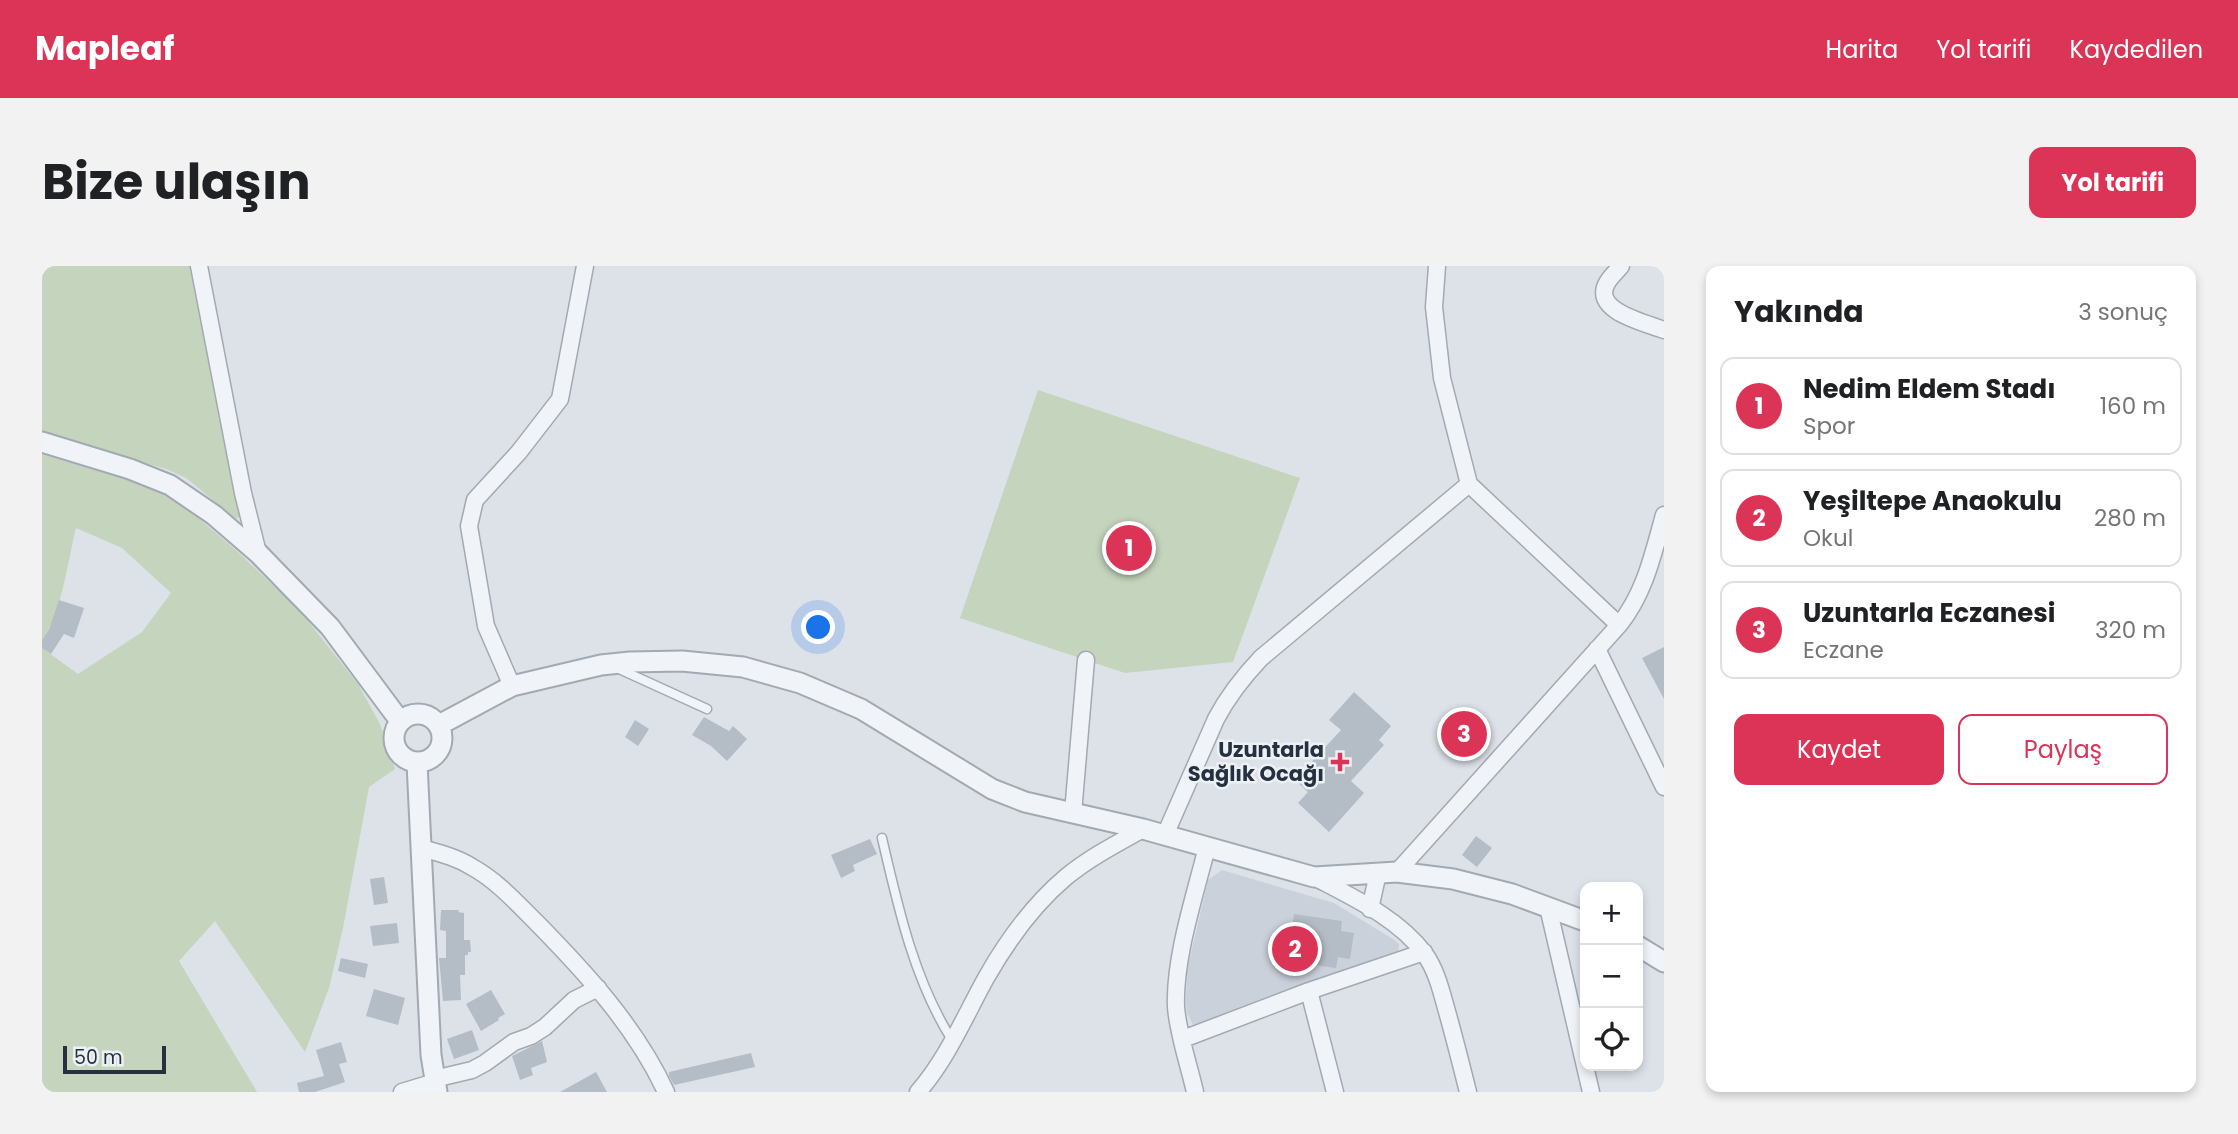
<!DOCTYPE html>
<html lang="tr">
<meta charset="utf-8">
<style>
:root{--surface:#fff;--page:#f2f2f2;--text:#202124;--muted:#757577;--line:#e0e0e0;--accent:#dc3456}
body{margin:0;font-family:Poppins,sans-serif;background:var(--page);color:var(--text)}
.controls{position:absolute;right:21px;bottom:21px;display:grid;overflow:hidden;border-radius:14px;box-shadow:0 4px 10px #0003}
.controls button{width:63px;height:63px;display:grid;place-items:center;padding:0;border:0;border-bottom:2px solid var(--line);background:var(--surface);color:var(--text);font:35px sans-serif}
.scale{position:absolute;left:21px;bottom:18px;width:103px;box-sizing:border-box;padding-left:7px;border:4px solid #253141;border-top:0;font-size:19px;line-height:24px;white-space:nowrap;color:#253141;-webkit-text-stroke:5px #edf1f6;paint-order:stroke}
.you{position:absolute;left:777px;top:362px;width:24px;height:24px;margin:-18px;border:5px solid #fff;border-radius:50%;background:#1a73e8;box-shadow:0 0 0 10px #1a73e833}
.badge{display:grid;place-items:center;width:46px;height:46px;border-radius:50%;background:var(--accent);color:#fff;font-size:23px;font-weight:700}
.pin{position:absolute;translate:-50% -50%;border:4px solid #fff;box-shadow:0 2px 7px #0006}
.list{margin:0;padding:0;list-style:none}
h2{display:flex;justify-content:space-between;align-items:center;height:91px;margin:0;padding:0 28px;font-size:30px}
h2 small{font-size:23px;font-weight:400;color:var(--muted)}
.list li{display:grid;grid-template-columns:46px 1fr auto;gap:21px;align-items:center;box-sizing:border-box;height:98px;margin:0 14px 14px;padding:0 14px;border:2px solid var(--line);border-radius:14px}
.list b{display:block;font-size:26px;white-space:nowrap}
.list p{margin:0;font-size:23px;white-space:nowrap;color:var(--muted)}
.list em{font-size:23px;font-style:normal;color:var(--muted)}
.actions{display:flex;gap:14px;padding:21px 28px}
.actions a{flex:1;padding:16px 0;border:2px solid var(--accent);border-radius:14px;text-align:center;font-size:24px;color:var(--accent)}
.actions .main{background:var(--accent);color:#fff}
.icon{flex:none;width:38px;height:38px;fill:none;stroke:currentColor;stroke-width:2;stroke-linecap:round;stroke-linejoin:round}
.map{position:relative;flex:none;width:1622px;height:826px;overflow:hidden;border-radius:14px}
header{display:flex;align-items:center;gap:42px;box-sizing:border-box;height:98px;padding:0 35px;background:var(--accent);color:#fff}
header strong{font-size:33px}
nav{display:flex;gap:38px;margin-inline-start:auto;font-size:24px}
.intro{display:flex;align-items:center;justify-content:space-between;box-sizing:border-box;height:168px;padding:0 42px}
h1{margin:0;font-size:49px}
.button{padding:18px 32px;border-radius:14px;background:var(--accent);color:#fff;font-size:24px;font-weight:700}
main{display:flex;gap:42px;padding:0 42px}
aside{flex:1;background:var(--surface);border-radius:14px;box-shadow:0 4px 10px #0003}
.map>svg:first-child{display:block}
</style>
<header>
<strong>Mapleaf</strong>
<nav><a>Harita</a><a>Yol tarifi</a><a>Kaydedilen</a></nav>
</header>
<div class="intro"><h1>Bize ulaşın</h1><a class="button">Yol tarifi</a></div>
<main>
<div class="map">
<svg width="1622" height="826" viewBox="0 0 1622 826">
<rect width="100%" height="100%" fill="#dde2e9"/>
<path fill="#cbd1db" d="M1180,604l112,33 59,36 6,5 -1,10 -75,25 -130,46 -6,-12 -1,-11 1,-32 21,-90z"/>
<path fill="#c4d4bd" d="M0,0h148l52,247 -3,5h-4l-49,-40 -20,-9 -124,-37z
M996,124l262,88 -67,184 -108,11 -165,-55z
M0,187l56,16 63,23 28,18 49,42 62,59 58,73 22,40 15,45 -26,18 -26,141 -14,60 -24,64 -90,-131 -36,40 78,131h-215v-444l36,26 64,-42 29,-39 -49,-45 -46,-20c-9,36 -13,80 -34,112z"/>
<path fill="#b4bcc6" d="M17,334l25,8 -10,30 -10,-4 -13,20 -9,-6v-8l7,-11z
M1622,381v52l-22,-41z
M1312,426l37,34 -12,14 5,5 -33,36 13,12 -35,39 -31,-29 10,-11 -13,-12 46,-50 -12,-10z
M662,451l25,14 4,-5 14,13 -20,22 -16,-15 -19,-11z
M593,454l14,9 -11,17 -13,-9z
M1423,454l16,14 -16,19 -16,-14z
M1434,570l16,12 -15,19 -15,-12z
M828,573l7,15 -24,11 2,6 -14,7 -10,-23z
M342,611l4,26 -14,2 -4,-26z
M399,644h18l-1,2 6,1v27h6l1,12h-3v3h-3v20h-5l1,25 -18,1 -4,-43h7v-27l-6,-1z
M1252,648l48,7 -1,10 13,2 -4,26 -12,-2 -2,11 -49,-7 2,-15 -6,-1 3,-19 6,1z
M355,657l2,20 -26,3 -3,-20z
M299,692l27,6 -3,14 -27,-7z
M332,723l31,9 -7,27 -32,-9z
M449,724l14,24 -7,4 1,2 -18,11 -15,-27z
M430,764l7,20 -25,9 -7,-20z
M500,775l5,21 -16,6 2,7 -13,5 -8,-24z
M299,776l6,20 -8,2 6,18 -30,10h-16l-2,-9 27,-7 -8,-26z
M709,787l4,14 -81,18 -5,-9v-4z
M554,806l11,20h-47z"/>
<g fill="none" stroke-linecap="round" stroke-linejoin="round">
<defs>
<path id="service" d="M575,402l90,41
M840,572c16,69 32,142 70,202"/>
<path id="minor" d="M157,0l44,227 15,60
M1579,0c-4,5 -11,11 -14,17 -16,28 39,40 57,47
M1577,359c26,-32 34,-71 45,-110
M1555,383l67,138
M470,420l-26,-60 -17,-100 6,-26 44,-48 41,-53 25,-133
M1031,547l13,-153
M1123,569l51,-116c12,-23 27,-42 45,-61l208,-174
M379,582c18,5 35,9 51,19 24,13 45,36 64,55 50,51 100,105 130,170
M1355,606l222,-247 -150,-141 -27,-106 -8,-71 3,-41
M1272,611c38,20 84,41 110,76 12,16 17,37 22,55 8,28 15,56 22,84
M1506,641l43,185
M1328,643l8,-36
M1267,725l26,101
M1141,773l126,-48 115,-39
M392,813l38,-9 13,-7 29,-21 17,-6 14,-9 29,-27 24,-12
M360,826l33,-10
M876,826c29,-33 47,-76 68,-114 21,-37 48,-74 80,-101 23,-19 50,-33 77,-48
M1153,826c-6,-27 -17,-58 -19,-85 -2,-49 19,-112 31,-160"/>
<path id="tertiary" d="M0,176l88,27 40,16 44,30 44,38 72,74 70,94
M352 472a24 24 0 1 1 48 0a24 24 0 1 1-48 0Z
M397,459l73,-39 89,-21 29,-3 52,-1 61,6 57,16 61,26 131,80 33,13 118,27 171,48 83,-5 56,7 59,15 73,27
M375,497l14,292 6,37
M1596,680l26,16"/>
</defs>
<use href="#service" stroke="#a2a9b3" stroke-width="11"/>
<use href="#minor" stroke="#a2a9b3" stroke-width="19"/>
<use href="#tertiary" stroke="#a2a9b3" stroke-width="23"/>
<use href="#service" stroke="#f0f3f7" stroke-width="8"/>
<use href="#minor" stroke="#f0f3f7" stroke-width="16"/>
<use href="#tertiary" stroke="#f0f3f7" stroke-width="19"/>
</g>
<path fill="#dc3456" stroke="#edf1f6" stroke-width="2.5" d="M1294.5 485.5h7v7h7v7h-7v7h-7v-7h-7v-7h7z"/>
<g text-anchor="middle" stroke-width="5" stroke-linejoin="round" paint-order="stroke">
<g font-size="21" font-weight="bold" fill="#253141" stroke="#edf1f6" text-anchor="end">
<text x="1282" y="491">Uzuntarla<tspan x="1282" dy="24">Sağlık Ocağı</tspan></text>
</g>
</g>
</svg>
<div class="controls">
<button>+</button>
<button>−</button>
<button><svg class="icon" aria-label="locate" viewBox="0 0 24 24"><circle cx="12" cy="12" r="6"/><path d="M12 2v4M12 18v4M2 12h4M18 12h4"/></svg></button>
</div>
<div class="scale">50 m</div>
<div class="you"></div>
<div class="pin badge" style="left:1087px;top:282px">1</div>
<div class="pin badge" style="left:1253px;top:683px">2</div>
<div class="pin badge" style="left:1422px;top:468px">3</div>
</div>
<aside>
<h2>Yakında<small>3 sonuç</small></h2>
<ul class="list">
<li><span class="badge">1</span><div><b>Nedim Eldem Stadı</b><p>Spor</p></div><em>160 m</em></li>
<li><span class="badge">2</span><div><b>Yeşiltepe Anaokulu</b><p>Okul</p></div><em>280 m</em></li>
<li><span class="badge">3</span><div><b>Uzuntarla Eczanesi</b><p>Eczane</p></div><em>320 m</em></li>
</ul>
<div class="actions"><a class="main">Kaydet</a><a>Paylaş</a></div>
</aside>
</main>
